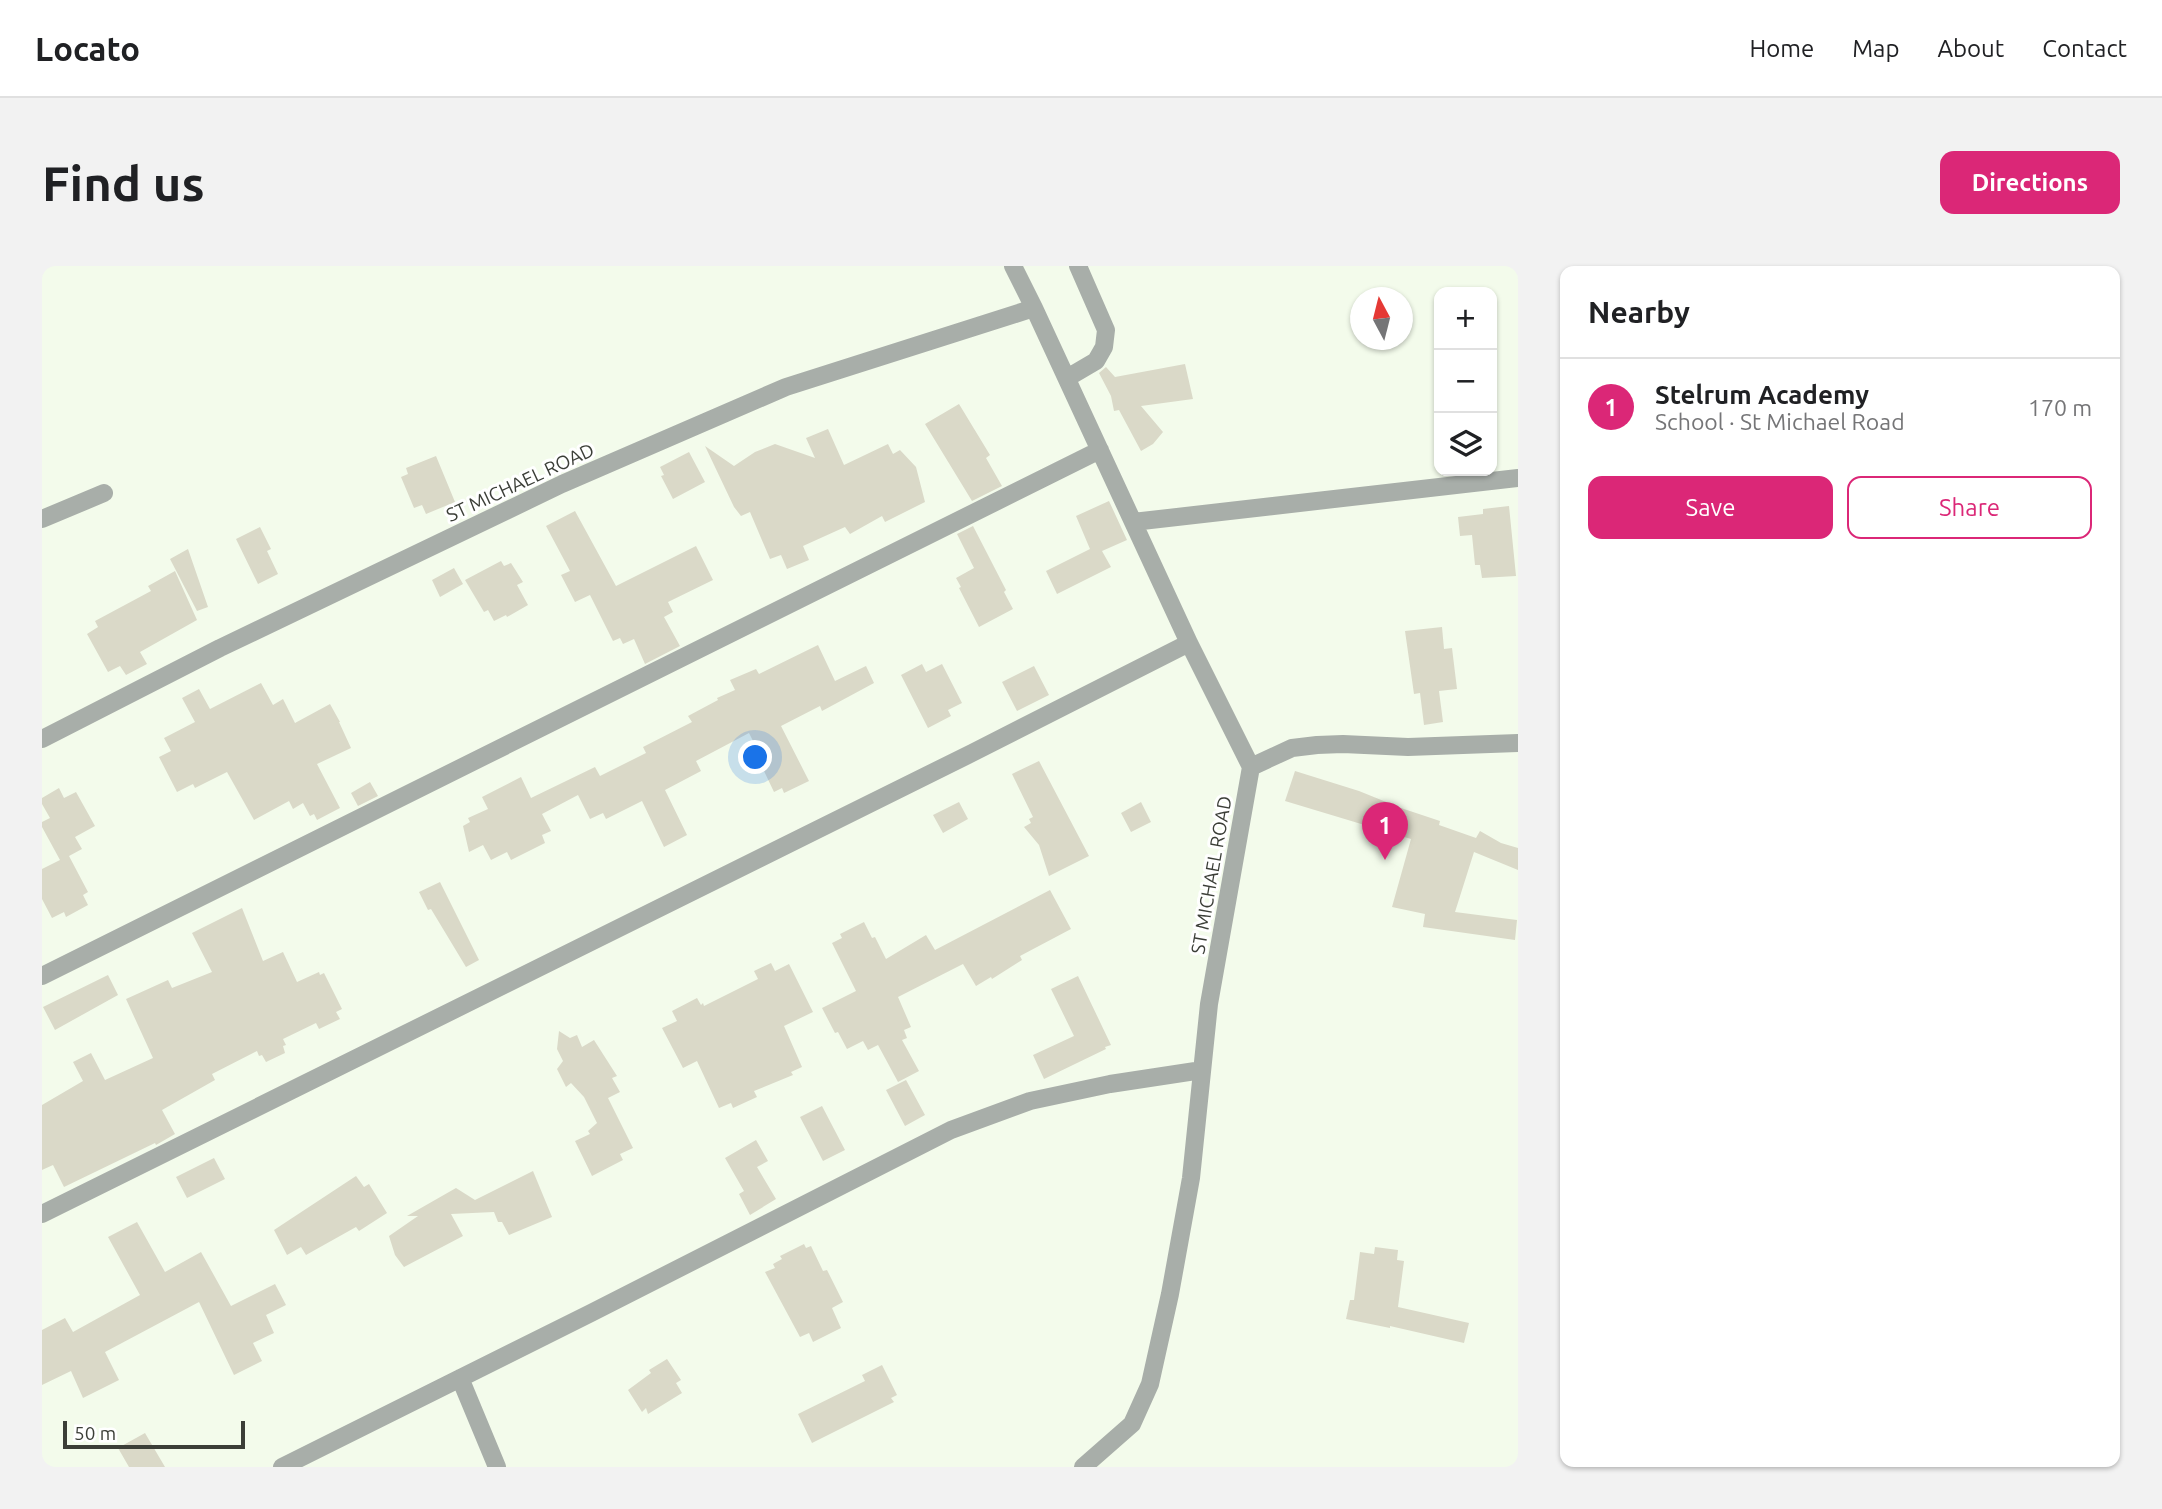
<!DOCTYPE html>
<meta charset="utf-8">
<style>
:root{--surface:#fff;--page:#f2f2f2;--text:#202124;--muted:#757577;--line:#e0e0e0;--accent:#db2777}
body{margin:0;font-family:Ubuntu,sans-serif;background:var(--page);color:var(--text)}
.controls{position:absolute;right:21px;top:21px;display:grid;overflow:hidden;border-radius:14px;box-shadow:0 2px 5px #0004}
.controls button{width:63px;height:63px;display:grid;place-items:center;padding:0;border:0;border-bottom:2px solid var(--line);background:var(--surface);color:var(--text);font:35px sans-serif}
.compass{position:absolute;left:1308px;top:21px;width:63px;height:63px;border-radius:50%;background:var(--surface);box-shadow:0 2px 5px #0004;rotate:353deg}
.scale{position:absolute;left:21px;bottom:18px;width:182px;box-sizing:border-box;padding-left:7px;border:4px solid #3b3e37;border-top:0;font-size:19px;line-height:24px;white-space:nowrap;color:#3b3e37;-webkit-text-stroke:5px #fff;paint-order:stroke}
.you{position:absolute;left:714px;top:492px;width:24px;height:24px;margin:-18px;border:5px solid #fff;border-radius:50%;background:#1a73e8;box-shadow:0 0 0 10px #1a73e833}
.badge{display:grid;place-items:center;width:46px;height:46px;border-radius:50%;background:var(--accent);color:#fff;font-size:23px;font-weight:700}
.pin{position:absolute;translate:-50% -58px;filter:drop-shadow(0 2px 4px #0008)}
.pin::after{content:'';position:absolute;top:37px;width:24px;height:21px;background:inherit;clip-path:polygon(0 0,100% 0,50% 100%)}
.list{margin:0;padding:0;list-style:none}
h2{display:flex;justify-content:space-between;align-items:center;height:91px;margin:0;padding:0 28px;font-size:30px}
h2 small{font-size:23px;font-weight:400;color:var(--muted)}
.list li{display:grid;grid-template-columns:46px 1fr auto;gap:21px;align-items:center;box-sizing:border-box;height:98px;padding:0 28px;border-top:2px solid var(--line)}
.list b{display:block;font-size:26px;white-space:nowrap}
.list p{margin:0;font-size:23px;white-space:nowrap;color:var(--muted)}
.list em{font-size:23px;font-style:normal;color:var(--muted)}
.actions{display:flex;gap:14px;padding:21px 28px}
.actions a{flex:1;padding:16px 0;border:2px solid var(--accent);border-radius:14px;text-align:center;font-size:24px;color:var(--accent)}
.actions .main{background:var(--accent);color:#fff}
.icon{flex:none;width:38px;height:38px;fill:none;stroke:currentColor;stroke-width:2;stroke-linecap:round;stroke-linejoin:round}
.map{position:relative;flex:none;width:1476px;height:1201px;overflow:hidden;border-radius:14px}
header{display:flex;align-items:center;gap:42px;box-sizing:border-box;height:98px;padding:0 35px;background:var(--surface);border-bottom:2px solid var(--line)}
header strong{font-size:33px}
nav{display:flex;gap:38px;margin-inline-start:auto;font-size:24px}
.intro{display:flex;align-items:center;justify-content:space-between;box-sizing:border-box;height:168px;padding:0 42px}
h1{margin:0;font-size:49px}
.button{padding:18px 32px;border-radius:14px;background:var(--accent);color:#fff;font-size:24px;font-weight:700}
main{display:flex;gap:42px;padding:0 42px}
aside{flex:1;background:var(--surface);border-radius:14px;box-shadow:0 2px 5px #0004}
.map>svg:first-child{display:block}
</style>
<header>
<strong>Locato</strong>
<nav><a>Home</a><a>Map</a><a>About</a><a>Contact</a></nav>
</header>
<div class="intro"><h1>Find us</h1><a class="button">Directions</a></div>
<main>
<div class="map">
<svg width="1476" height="1201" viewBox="0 0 1476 1201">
<rect width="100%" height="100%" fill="#f3fbeb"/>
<path fill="#dad9c8" d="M1143,98l8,35 -52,7 22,26 -10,12 -12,7 -22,-41 -5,1 -3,-15 -12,-23 7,-6 9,10z
M917,138l31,51 -4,3 16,28 -30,15 -47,-77z
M786,163l16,36 44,-21 5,10 7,-4 16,17 9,35 -40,20 -3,-6 -32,18 -5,-7 -42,19 6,14 -22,9 -6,-14 -11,4 -20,-47 -9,4 -7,-9 -29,-61 29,20 21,-14 20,-8 40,14 -9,-20z
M647,186l16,30 -32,17 -12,-23 3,-1 -4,-8z
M394,190l19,46 -29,12 -4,-9 -8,3 -13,-31 7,-3 -2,-6z
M1067,235l18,39 -25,11 9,16 -54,27 -11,-23 44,-22 -14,-33z
M1467,240l7,70 -34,2 -2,-13h-5l-3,-30 -12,1 -2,-19 25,-3v-5z
M533,245l41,75 80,-40 17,34 -45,22 5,10 -9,5 16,29 -35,18 -11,-25 -11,5 -3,-6 -7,3 -23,-46 -15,7 -14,-27 9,-4 -24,-45z
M931,260l33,64 -2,2 9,17 -34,18 -20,-39 2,-1 -5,-9 18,-10 -17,-34z
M218,261l11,22 -4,2 11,23 -20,10 -22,-45z
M146,283l20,58 -11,4 -27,-52z
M459,295l3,5 7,-3 12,19 -6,3 11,20 -21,12 -1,-2 -12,6 -6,-11 -4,2 -19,-32z
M412,302l9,16 -23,13 -8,-17z
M133,305l22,49 -57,32 7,12 -21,11 -6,-9 -12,6 -21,-38 11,-7 -3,-6 56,-30 -3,-5z
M1400,361l2,22 8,-1 5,41 -18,2 4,31 -19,3 -4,-32 -6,1 -9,-63z
M776,379l17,36 31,-15 8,17 -52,28 -2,-5 -39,20 28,55 -25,12 -2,-5 -8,4 -10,-21 3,-2 -18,-36 -53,28 5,10 -36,19 22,45 -23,12 -22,-46 -36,18 -3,-6 -13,6 -12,-24 -36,19 9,17 -9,4 3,8 -34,17 -4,-8 -16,8 -8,-15 -14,7 -6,-26 7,-4 -2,-4 20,-9 -6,-12 39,-20 10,21 64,-31 5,9 46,-23 -3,-6 49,-25 -4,-6 30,-16 -1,-2 18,-8 -5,-10 26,-11 3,5z
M880,398l4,8 16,-8 20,39 -14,7 3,6 -23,12 -27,-53z
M992,400l15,29 -32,16 -15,-29z
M219,417l12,22 10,-6 12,24 35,-19 10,18h-1l12,26 -34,16 23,44 -23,12 -3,-6 -4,2 -7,-13 -10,6 -4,-8 -35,19 -27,-48 -32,16 -2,-4 -16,8 -18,-35 12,-6 -7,-13 31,-16 -13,-24 17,-9 11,20z
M997,495l50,95 -40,20 -10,-31 -15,-18 7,-4 -2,-4 4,-2 -21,-43z
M1253,505l64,20 42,17 39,13 -1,4 37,13 4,-7 21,12 17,5v22l-44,-18 -19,60 62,8 -2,20 -92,-13 2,-13 -33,-7 19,-68 -126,-38z
M328,516l8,14 -20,10 -7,-13z
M17,522l5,10 12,-6 19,34 -20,11 7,12 -13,7 19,36 -5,3 5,10 -22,12 -2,-5 -12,6 -10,-19v-30l18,-9 -18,-33v-5l8,-4 -8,-14v-6z
M917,536l9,17 -25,14 -10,-18z
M1099,536l10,20 -20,10 -10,-19z
M398,616l39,78 -13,7 -35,-58 -3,1 -9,-18z
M1008,624l21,39 -51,27 2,4 -30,19 -1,-2 -15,9 -13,-22 -65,33 13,30 -7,3 3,8 -5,2 17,31 -21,11 -20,-37 -10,5 -5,-9 -16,8 -9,-17 -3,1 -13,-25 34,-17 -24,-48 10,-5 -2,-4 24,-12 8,16 3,-1 11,22 40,-24 9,15z
M200,642l21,53 20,-9 14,30 22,-10 1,3 4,-2 18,36 -6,3 4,7 -21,10 -3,-6 -33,16 3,6 -3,1 2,7 -19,9 -4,-7 -3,1 -2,-5 -45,23 3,6 -53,30 13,24 -19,11 -1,-2 -91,44 -11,-22 -11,5v-65l41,-24 -10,-19 18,-9 14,27 48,-22 -27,-59 42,-19 4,8 40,-16 -20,-39z
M729,697l4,8 14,-7 24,48 -29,14 18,41 -11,5 2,3 -39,16 3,6 -24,11 -2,-5 -12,5 -22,-47 -14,7 -21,-40 15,-7 -5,-10 25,-13 4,7 2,-2 1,3 54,-27 -4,-8z
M66,709l10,20 -63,35 -12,-23z
M1036,710l33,69 -6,2 1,2 -62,30 -11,-24 41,-19 -23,-47z
M517,765l11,7 7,-3 5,12 12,-7 23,36 -5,2 8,14 -12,6 25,50 -13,6 3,6 -31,16 -17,-35 15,-7 -2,-3 9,-8 -13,-26 -13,-14 -5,4 -9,-18 6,-8 -6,-12z
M864,814l19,35 -20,11 -19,-36z
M780,840l23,44 -22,11 -23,-44z
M714,874l12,21 -11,6 19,32 -26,16 -11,-21 5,-3 -19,-33z
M172,892l11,21 -38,19 -11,-21z
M491,905l19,46 -43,18 -7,-13h-4l-4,-10 -43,2 12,22 -59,31 -9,-12 -6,-19 29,-20h-11l49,-28 19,12z
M314,910l8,11 5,-3 18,29 -28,18 -3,-4 -50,28 -5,-8 -14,8 -13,-25z
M95,956l28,50 36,-20 30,54 44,-22 11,21 -20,10 8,18 -21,10 9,18 -28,14 -35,-73 -94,50 14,28 -36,18 -12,-27 -29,14v-55l23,-12 8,14 67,-37 -32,-58z
M762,978l2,4 5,-2 12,25 4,-1 16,32 -11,6 9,20 -28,14 -4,-9 -9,4 -35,-65 10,-4 -2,-4 9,-5 -2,-3z
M1333,981l23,3 -1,10 7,1 -6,46 71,16 -5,20 -74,-17v2l-44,-9 4,-19h4l6,-48 14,2z
M625,1093l14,21 -5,3 6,10 -34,21 -2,-6 -4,4 -14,-22 23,-17 -2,-3z
M840,1099l15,30 -6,3 3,4 -82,41 -14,-29 67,-33 -3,-6z
M103,1167l20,34h-36l-11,-19z"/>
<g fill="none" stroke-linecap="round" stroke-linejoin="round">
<path stroke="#a8aea9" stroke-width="18" d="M971,0l21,42
M1025,112l29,-17 8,-14 2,-17 -28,-64
M0,253l62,-26
M1091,256l385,-44
M0,473l178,-91 342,-164 224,-97 248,-79 155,335 62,124 -42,237 -18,174 -21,116 -20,90 -18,40 -49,43
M1209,501l41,-19 25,-3 26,-1 65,3 110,-4
M0,710l1058,-526
M0,948l930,-461 217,-110
M418,1112l37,89
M240,1201l309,-154 360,-183 79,-29 80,-17 92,-14"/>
</g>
<g text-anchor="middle" stroke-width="6" stroke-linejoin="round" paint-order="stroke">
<g font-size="19" fill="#3b3e37" stroke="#fff">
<text transform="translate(478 216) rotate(-25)" y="7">ST MICHAEL ROAD</text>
<text transform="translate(1169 609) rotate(-80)" y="7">ST MICHAEL ROAD</text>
</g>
</g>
</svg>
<div class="controls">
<button>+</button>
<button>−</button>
<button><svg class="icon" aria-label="layers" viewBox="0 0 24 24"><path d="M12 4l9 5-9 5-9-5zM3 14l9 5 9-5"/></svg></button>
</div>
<svg class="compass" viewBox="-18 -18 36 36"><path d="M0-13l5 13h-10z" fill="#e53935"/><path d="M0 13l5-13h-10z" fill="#757577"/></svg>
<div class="scale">50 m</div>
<div class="you"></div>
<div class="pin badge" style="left:1343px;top:594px">1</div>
</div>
<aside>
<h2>Nearby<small></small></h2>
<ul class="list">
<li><span class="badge">1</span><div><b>Stelrum Academy</b><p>School · St Michael Road</p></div><em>170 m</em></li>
</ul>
<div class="actions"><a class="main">Save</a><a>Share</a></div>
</aside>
</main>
